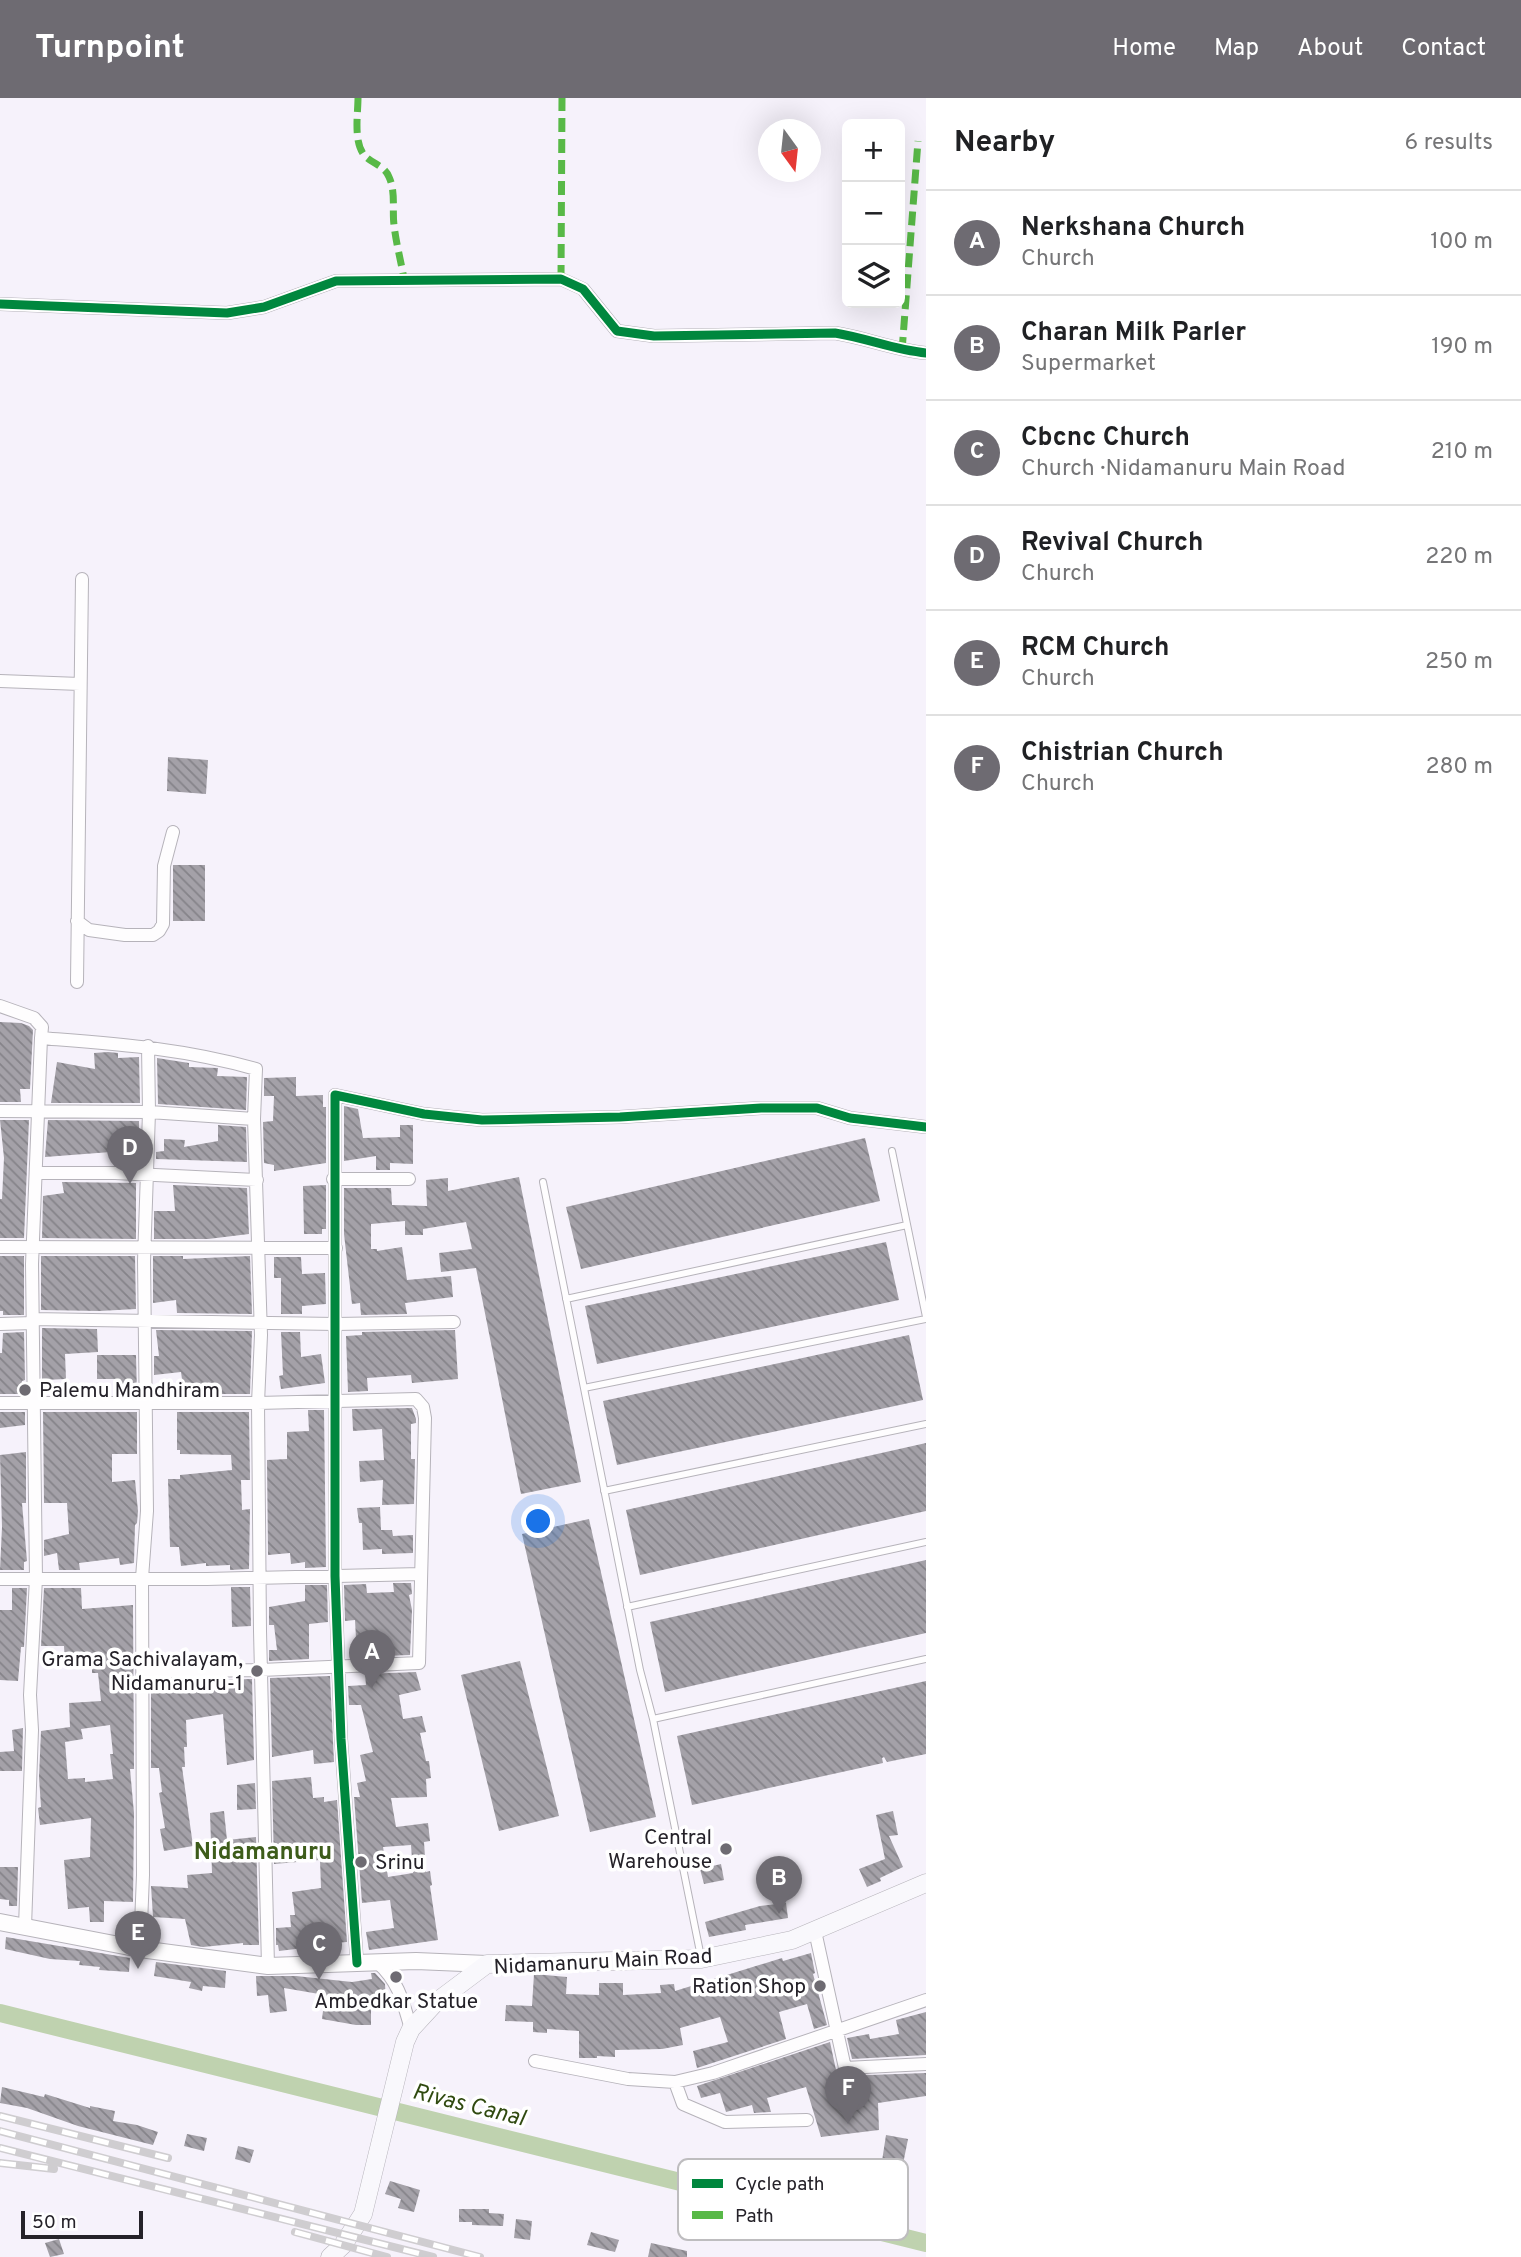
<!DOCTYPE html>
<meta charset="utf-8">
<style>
:root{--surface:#fff;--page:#f2f2f2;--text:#202124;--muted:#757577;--line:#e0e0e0;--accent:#6e6b72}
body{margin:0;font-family:Overpass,sans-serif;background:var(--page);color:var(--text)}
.controls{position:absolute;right:21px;top:21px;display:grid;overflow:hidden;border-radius:10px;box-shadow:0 7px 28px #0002}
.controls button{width:63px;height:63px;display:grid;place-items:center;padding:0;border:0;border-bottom:2px solid var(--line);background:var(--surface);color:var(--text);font:35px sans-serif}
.compass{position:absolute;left:758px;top:21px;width:63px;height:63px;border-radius:50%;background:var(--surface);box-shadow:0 7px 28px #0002;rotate:165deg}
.scale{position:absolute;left:21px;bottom:18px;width:122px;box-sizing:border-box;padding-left:7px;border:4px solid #252229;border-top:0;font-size:19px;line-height:24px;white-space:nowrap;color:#252229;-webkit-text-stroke:5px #fff;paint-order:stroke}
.you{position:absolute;left:539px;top:1424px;width:24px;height:24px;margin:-18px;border:5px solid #fff;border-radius:50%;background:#1a73e8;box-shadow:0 0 0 10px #1a73e833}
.badge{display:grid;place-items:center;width:46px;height:46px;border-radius:50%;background:var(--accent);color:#fff;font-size:23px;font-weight:700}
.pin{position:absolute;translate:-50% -58px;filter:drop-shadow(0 2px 4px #0008)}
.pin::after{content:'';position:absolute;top:37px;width:24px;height:21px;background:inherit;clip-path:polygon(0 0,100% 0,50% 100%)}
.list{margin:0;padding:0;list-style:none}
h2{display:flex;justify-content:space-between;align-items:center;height:91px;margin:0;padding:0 28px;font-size:30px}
h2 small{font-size:23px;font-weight:400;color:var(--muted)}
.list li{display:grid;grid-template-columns:46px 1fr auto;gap:21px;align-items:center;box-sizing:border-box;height:105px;padding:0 28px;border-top:2px solid var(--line)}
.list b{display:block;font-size:26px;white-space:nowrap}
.list p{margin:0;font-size:23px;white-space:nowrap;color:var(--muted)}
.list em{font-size:23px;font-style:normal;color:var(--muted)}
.icon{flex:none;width:38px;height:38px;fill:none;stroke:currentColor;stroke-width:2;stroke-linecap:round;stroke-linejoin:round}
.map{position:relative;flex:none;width:926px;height:2159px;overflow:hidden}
header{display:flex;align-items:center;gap:42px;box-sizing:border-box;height:98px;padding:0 35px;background:var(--accent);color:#fff}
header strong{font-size:33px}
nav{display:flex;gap:38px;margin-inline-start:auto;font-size:24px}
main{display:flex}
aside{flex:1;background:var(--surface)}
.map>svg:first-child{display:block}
</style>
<header>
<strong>Turnpoint</strong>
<nav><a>Home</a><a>Map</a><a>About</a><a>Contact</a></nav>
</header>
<main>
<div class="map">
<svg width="926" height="2159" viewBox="0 0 926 2159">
<defs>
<pattern id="building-back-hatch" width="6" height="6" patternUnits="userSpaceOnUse" patternTransform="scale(1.75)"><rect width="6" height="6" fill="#a4a1a8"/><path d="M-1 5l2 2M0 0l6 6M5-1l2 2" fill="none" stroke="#858389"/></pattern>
</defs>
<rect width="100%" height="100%" fill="#f6f2fb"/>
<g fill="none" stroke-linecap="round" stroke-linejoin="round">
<path stroke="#bfd2af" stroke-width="18" d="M0,1915l926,230"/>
</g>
<path fill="url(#building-back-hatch)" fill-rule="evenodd" d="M168,659l40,3 -2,34 -39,-3z
M173,767h32v56h-32z
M0,924l21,1 8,3 4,4 -3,59h-10l1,13h-21z
M108,954l10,1v5l21,-1 1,46h-89l6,-41 38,7 -1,-16z
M157,960l32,5v4l29,1 -1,8 30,1 -1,33 -88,-6z
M296,979v19l27,-1v12h3v56l-52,8v-6l-10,-2 -1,-41 10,-1 1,-25h-10v-18z
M344,1008l14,3 5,29 37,-1v-12h13v39l-23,-1v7h-14v-14l-32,5z
M0,1022h29l-5,118h-24v-39h2l2,-41z
M48,1022l91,1v14h-4l2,15 -92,7z
M218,1027l28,2 1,35 -91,-3v-7l8,-1v-12l21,1 -1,7 34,-6z
M865,1040l15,63 -299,68 -15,-62z
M519,1079l62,305 -60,12 -45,-226 -35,4 -2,-19 33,-4 -6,-27 -43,7v6h-18v-14l-34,3v25h6v2l25,-4 5,33 44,-4 2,21 -48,6 2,11 -46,1 -1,-12 -8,1 -8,-70v-46h47l1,17 35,1 -1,-26 22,-2v13z
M62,1084l74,1v56l-94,-1 1,-42 21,-3z
M173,1087l74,3 2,46 -41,5h-54v-28h21z
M326,1087v44h-4v5h-18l-1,-48z
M886,1144l13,58 -302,64 -12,-58z
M0,1158h24v59h-21v-4h-3z
M41,1158h94l1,53 -37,2 -58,-1z
M153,1158h30v3l67,-3 2,58 -75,-1 -1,-13 -23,3z
M274,1159h27l1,17 23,-1 1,31 -24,2v8h-21v-36h-7z
M42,1230l55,1 1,23 -33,2 1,25 -24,1z
M156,1232l96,1 -2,63h-66l-3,-22 -27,3v-19h5z
M455,1232l3,49 -46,4 -1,-8 -44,3 1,13 -20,1 -2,-56 16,-1v-3z
M24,1234l1,48 -3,1v13h-22v-41h2l1,-20z
M281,1234h19l1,25 20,-3 4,29 -44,6 -2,-13 4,-1z
M909,1237l14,65 -306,65 -14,-64z
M97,1257h39l1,39h-21v-15h-19z
M412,1310l4,11v4l-5,1v35h4l-1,45 -32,1 1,-25 -23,2 -1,-21 25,-1 -2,-31 -29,2 -1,-22z
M308,1312h16l2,157 -21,1v-6l-14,2 -1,-11 -22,2 -1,-95 20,-1v-27l22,-1z
M0,1314h25v13l-25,3z
M43,1314h94v42h-25v28l23,-2 3,31 -1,12 -2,2 -1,38 -14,2 -1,-7 -40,5 1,7h-21l-2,-17 -13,3v-16l25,-6 -2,-31h-23z
M177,1314h72l1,68h-9l1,30 8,-1 -1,60 -19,1v-5l-24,1v-3l-25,3 -2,-19h-9l-2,-68h12v-4l52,-5 -1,-15 -51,-1v-4h-3z
M926,1345v68l-286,64 -14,-65z
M26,1354v51h-4l5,58 -3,1v8h-24l2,-43 -2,-72z
M380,1409l1,23h11l1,6 20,-1v18l-31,1v-5l-19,1 -1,-27h-3l-2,-15z
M589,1421l67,298 -66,15 -68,-298z
M926,1462v73l-261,59 -15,-70z
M393,1485h18l1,11 -3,1 3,15 -2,45 -53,2 -2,-37 -10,1 -1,-36 22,-1 1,9 27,-1z
M305,1487h22l1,37 -19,2v35l-40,2v-11h8l-3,-25h-5v-18l36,-6z
M231,1489h19l1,39 -19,1z
M12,1490h15l-3,59h-3l-3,34 -18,-1v-70h12z
M44,1490h37l1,21 51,-4 1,164h-4l4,44 -1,89 -29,-1v21h-14l-1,-15 -21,2 -4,-49 26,-3 1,-39 -51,7 -2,-17 3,-1 -2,-30 2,-46 29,-4 -1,-24 32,-2 -3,-28h-6v-11l-27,2 -1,-18h-23zM110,1627l3,29h-3l3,25 -28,3v-4l-17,1 -3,-37 18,-3 -2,-10z
M520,1563l39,155 -60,15 -38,-156z
M416,1574l5,18 -22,5 4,24 19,-3 4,16 -6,1 6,28h3l2,17 -5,1 1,18 -36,1 5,29 32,-4 2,18 -6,1 2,30 4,-1 2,14 -2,1 8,54 -69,10 -3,-18 28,-4 -4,-28 -28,3 -8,-106h6l-3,-14 9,-2 -6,-26 13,-3 -12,-47h-12l-1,-19 18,-1 -1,-11zM411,1747l2,28 -25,4 -5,-30z
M330,1578l4,86 -20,2 -1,-14 -41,7 -2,-79z
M252,1581l2,81 -27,5 -4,-51 -37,6 1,27h-3l1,20h-3l11,79 -29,5 -4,-22 5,-1 -6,-35 3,-1 -3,-24h-8v-86z
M926,1583v73l-39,8 -3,-5 -2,1 1,5 -191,42 -15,-69z
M23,1630l-1,43h-22v-19l14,-1 -2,-21z
M311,1679l2,21 11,-1v5l13,-2 10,142 -27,2v2l-41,5 -1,-6h-2v-17l15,-1 -1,-12h5l-3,-23 29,-4 -1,-28 -46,4 -2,-83z
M255,1685l1,26 -19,1v-25z
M224,1713l3,29 29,-3 3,108h-16v-2l-40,4 -12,-2 -6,-26 -32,-2 -2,-31 37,2 -1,-13 25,-2 -2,-60z
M893,1713l5,24 -9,1 14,31 -23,11 1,3 -14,6 -8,-18 26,-10 -9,-44z
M721,1766l3,16 -20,4 -4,-15z
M0,1769h18l-1,39h-8v-6l-9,-1z
M786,1805l2,15 -43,7 1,5 -37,7 -4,-15 55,-16z
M6,1839l124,21 -1,14 -30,-2 1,-3 -21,-2 1,-4 -30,-2 -45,-10z
M811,1855l4,20 -2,1 14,51 -13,4 -7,-25 -28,8 7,27 -89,29 -4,-17 35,-9 -8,-25 -40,11 3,17 -21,4 -47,1v7l-18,-1v2h-18v-27l-32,-2v4l-14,-1v-10l-28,-1 1,-16 26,1 2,-32 33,3 -1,17 33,1v-12h24v12l38,-2 -1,-8 14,-1 1,7 107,-33 1,3z
M156,1864l70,9 -1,17 -22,-2 -1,5 -13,-3 2,-6 -37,-6z
M371,1875h4l10,11 1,18 -15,1v22h-15l-34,-6 3,-24 -41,-7 3,23 -17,2 -2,-18 -11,1 -1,-20h40l56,6 20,-3z
M926,1914v43l-74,4 -5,-21 22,-4 1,5 29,-5 -3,-14z
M830,1944l6,28 5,6 85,-3v23l-48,7 1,27 -58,7 -15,-50 -39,11 4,14h-2l-15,1 -2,-8 -26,7 -6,-19 -19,5 -4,-12z
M2,1989l42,10 1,-3 45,14v-2l25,5 -2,10 24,4 21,7 -5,13 -75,-19 -51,-18 -27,-5z
M187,2036l20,4 -3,13 -20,-5z
M886,2037l22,4 -5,25 -21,-3z
M238,2048l16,4 -4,13 -15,-4z
M390,2083l30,9 -6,22 -16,-4 3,-9 -16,-5z
M459,2111h30v4l15,1 -1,12 -31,-1v-3h-13z
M516,2121l16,2 -2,19 -16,-2z
M591,2134l28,8 -4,12 -28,-7z
M59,2141l5,15 -14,3 -5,-14z
M651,2145l36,8v6h-39z"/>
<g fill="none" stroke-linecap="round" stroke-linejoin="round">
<defs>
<path id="service" d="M892,1053l34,166
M543,1084l97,488 13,49 48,238
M566,1201l341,-74
M584,1290l342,-69
M604,1393l322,-67
M627,1509l299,-65
M653,1621l273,-60"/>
<path id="minor" d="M0,206l227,9 37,-6 72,-26 225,-2 22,10 34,42 37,5 181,-3c32,5 59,17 91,20
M0,583l80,3
M77,823l12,9 36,5h28l6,-4 4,-7 1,-58 9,-34
M77,884l5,-403
M0,908l34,12 8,9 -1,11c75,6 141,10 215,31l-2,50 7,216 -3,68 2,228 8,335
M0,1013l149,1 105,7
M36,1075h79l142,7
M333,1081h76
M0,1149l336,1
M32,1221l304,5 118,-2
M0,1226l33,-1
M0,1305h258l158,-4 7,8 2,11 -6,245 -158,7 -117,2
M0,1481h207l213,-5
M25,1829l7,-197 -2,-35 6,-117 -4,-314 9,-226
M815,1833l30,137 81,-4
M140,1851l3,-74 -1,-297 5,-67 -3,-250 5,-149 -1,-66
M357,1865l-16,-224 -6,-163v-481l89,19 58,6 138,-3 141,-9h56l33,10 76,9
M378,1865c21,19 25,39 33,66
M535,1963l93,18 47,3 38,-9 213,-73
M675,1984l8,22 42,18 82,-2"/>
<path id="tertiary" d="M0,1824l140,27 128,17 148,-5 71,3"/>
<path id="secondary" d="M330,2159l13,-12 20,-31 42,-172 6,-13 24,-26 52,-39 214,-5 91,-19 134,-57"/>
</defs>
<use href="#service" stroke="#b6b3ba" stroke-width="8"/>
<use href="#minor" stroke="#b6b3ba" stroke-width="14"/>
<use href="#tertiary" stroke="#b6b3ba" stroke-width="18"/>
<use href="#secondary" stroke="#b6b3ba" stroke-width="19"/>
<use href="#service" stroke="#fefdfe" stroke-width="6"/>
<use href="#minor" stroke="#fefdfe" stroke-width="12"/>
<use href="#tertiary" stroke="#fefdfe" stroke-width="16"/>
<use href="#secondary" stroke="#f9f8fc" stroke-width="18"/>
<defs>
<path id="rail" d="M0,2018l168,42
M0,2033l480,126
M0,2050l433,109
M0,2065l54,6
M295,2134l92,25"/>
</defs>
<use href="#rail" stroke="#cfcdd0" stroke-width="8"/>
<use href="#rail" stroke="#fff" stroke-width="5" stroke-dasharray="16" stroke-linecap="butt"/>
<path stroke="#58b947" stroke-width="7" stroke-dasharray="14 7" stroke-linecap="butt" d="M358,0c0,16 -5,45 7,58 8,8 20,10 24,21 7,15 3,33 5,48 2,18 7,36 10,54
M561,181l1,-181
M902,253l16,-210"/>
<defs>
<path id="cycleway" d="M0,206l227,9 37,-6 72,-26 225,-2 22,10 34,42 37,5 181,-3c32,5 59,17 91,20
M357,1865l-16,-224 -6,-163v-481l89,19 58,6 138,-3 141,-9h56l33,10 76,9"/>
</defs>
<use href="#cycleway" stroke="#fff" stroke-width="13"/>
<use href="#cycleway" stroke="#00873e" stroke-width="9"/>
</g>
<g fill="#6e6b72" stroke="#fff" stroke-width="2.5">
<circle cx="25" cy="1292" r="7"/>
<circle cx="257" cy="1573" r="7"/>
<circle cx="726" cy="1751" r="7"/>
<circle cx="361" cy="1764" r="7"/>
<circle cx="396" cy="1879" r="7"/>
<circle cx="820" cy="1888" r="7"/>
</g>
<g text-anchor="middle" stroke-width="7" stroke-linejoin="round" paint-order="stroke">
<g font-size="21" fill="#252229" stroke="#fff" text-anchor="end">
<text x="39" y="1299" text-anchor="start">Palemu Mandhiram</text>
<text x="243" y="1568">Grama Sachivalayam,<tspan x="243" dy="24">Nidamanuru-1</tspan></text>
<text x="712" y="1746">Central<tspan x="712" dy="24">Warehouse</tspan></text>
<text x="375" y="1771" text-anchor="start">Srinu</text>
<text x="806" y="1895">Ration Shop</text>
<text x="396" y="1910" text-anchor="middle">Ambedkar Statue</text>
</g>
<g font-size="21" fill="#252229" stroke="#fff">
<text transform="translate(603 1863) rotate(-3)" y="7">Nidamanuru Main Road</text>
</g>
<g font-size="23" font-style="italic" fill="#304a10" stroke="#fff">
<text transform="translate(469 2006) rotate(14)" y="8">Rivas Canal</text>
</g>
<g font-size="24" font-weight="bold" fill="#3d5c1a" stroke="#fff">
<text x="263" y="1761">Nidamanuru</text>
</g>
</g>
<rect x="678" y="2061" width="230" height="81" rx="10" fill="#fff" stroke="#bebdbf" stroke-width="2"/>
<rect x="692" y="2081" width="31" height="9" fill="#00873e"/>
<rect x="692" y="2113" width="31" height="8" fill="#58b947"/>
<g font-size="19" fill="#252229">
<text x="735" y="2092">Cycle path</text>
<text x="735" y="2124">Path</text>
</g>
</svg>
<div class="controls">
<button>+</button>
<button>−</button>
<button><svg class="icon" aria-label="layers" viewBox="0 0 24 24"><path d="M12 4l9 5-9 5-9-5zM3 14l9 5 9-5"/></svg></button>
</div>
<svg class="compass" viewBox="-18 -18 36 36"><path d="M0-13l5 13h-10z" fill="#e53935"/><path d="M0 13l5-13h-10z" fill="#757577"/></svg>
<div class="scale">50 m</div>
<div class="you"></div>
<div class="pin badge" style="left:372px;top:1590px">A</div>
<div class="pin badge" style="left:779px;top:1816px">B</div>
<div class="pin badge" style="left:319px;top:1882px">C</div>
<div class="pin badge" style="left:130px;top:1086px">D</div>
<div class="pin badge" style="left:138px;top:1871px">E</div>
<div class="pin badge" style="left:848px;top:2026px">F</div>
</div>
<aside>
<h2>Nearby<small>6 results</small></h2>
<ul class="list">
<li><span class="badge">A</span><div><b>Nerkshana Church</b><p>Church</p></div><em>100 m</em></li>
<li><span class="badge">B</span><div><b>Charan Milk Parler</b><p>Supermarket</p></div><em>190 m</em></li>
<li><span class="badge">C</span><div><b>Cbcnc Church</b><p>Church · Nidamanuru Main Road</p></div><em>210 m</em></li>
<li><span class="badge">D</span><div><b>Revival Church</b><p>Church</p></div><em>220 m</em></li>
<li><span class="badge">E</span><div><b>RCM Church</b><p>Church</p></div><em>250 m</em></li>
<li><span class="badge">F</span><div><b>Chistrian Church</b><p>Church</p></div><em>280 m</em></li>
</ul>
</aside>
</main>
